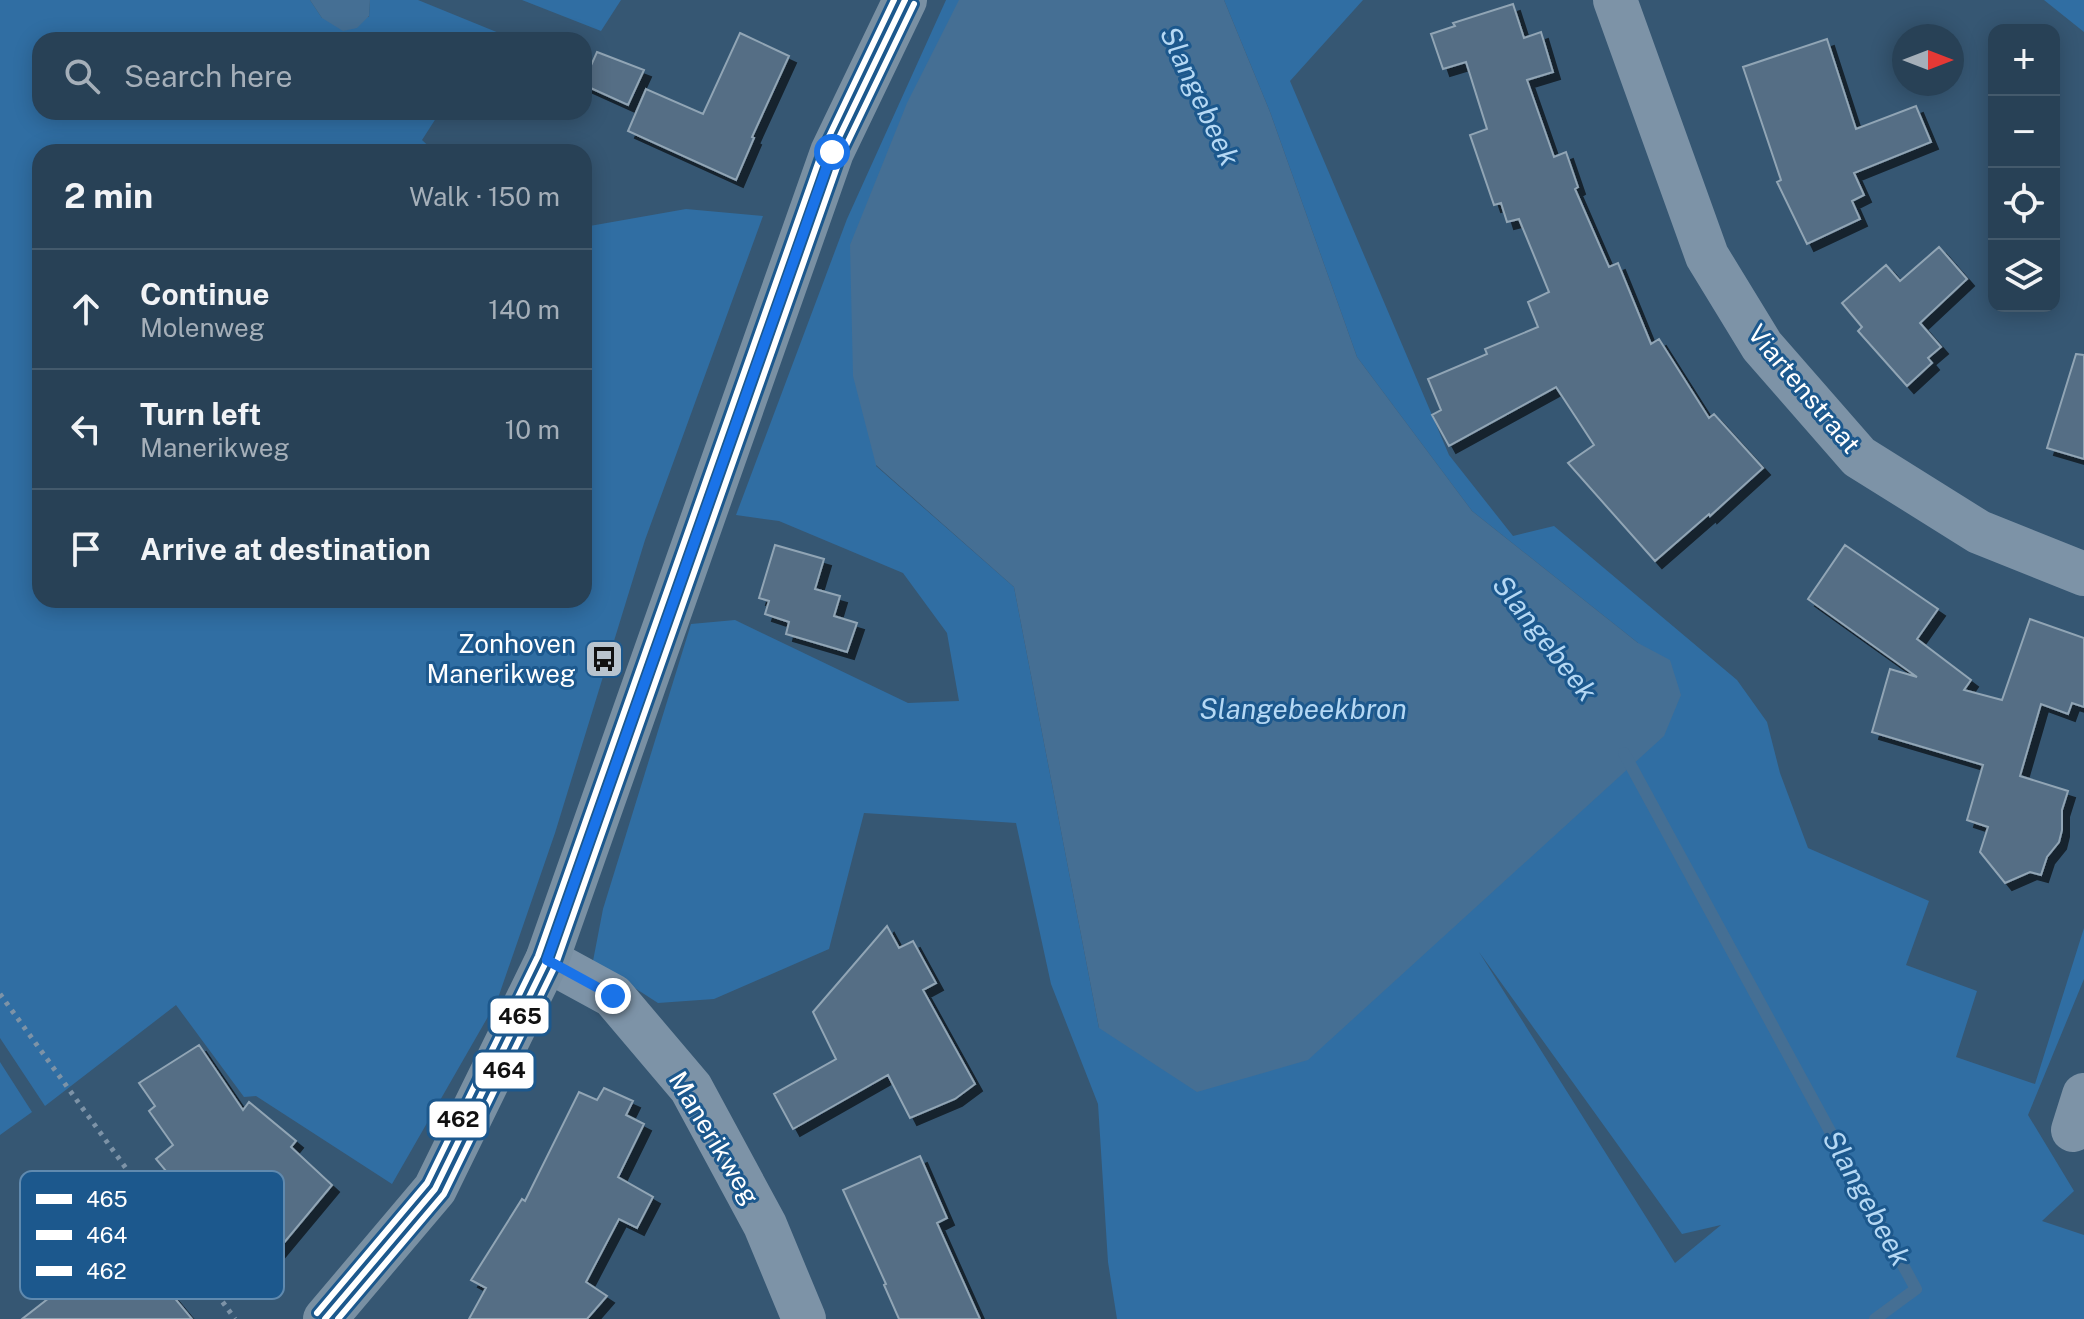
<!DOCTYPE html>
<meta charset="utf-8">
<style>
:root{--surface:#284156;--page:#344c60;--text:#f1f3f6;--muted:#a5afb9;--line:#445a6c}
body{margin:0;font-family:"Public Sans",sans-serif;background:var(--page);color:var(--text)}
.controls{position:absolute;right:24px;top:24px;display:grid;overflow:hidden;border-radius:16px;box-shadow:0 4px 20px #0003}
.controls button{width:72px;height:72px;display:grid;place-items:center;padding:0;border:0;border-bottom:2px solid var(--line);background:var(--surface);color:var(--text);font:40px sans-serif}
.compass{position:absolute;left:1892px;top:24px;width:72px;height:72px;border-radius:50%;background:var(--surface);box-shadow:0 4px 20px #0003;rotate:90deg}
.stop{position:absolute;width:24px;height:24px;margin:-18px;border:6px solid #1a73e8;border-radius:50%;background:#fff}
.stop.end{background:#1a73e8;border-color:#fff;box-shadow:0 2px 8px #0008}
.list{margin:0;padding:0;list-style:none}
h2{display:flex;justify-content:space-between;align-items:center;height:104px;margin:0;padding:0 32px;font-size:34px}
h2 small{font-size:26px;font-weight:400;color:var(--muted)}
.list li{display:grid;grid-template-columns:52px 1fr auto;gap:24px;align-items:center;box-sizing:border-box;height:120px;padding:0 32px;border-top:2px solid var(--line)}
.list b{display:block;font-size:30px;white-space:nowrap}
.list p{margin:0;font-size:26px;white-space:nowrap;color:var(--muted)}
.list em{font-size:26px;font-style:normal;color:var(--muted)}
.icon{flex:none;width:44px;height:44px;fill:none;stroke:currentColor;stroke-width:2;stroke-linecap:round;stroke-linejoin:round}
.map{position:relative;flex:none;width:2084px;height:1319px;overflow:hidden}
.search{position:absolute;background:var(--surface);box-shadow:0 4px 20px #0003;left:32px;top:32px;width:560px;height:88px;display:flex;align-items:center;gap:20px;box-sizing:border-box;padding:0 28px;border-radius:24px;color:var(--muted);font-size:30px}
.panel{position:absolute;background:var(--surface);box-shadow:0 4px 20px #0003;left:32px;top:144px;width:560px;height:464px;border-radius:24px}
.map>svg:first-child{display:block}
</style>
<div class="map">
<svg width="2084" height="1319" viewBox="0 0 2084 1319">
<defs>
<filter id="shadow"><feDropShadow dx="7" dy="7" stdDeviation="0" flood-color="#0009"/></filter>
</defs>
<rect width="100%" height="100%" fill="#365773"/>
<path fill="#306ea3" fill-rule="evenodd" d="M0,0h310l12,18 47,-1 1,-17h48l98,40h-476v72h400l-18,28 13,12h-395v448h544v-373l102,-18 77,7 -118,324 -90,293 -58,168 -105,183 -136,-88 -12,1 -68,-92 -131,101 -45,-68z
M522,0h99l-20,31z
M946,0h15l-85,466 138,121 85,441 539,-385 -166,-132 -115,-154 -87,-245 -46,-112h139l-73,81 159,374 64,81 41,-10 183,154 30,42 13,51 28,75 121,53 -23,64 71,26 -21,66 79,27 49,-156v51l-56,136 46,76 -32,30 42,14v84h-967l-9,-57 -10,-158 -47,-120 -35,-161 -152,-10 -35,136 -115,50 -56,4 -65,-42 10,-52 88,-285 44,-4 173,83 51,-2 -12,-68 -44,-60 -124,-52 -43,-6 111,-296zM1479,952l203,282 39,-9 -46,38z
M2044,0h40v32z
M0,1062l32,50 -32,23z"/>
<path fill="#456f94" d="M310,0h60l-1,16 -12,12 -14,3 -21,-13z
M959,0h265l46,112 87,245 115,154 166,132 32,17 11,35 -17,41 -356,324 -111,32 -98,-64 -85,-441 -138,-122 -23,-89 -3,-131 57,-142z"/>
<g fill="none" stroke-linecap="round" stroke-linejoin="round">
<path stroke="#456f94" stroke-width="12" d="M1624,753l292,536 -41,30"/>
</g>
<path fill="#546e85" stroke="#91a5b5" stroke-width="2" filter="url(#shadow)" d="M1513,4l11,34 17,-6 12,40 -26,8 27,77 12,-5 12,35 -3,2 34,78 9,-4 33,81 8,-5 50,79 5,-4 49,54 -53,48 -1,-2 -54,47 -87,-98 26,-18 -38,-58 -107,59 -17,-31 9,-5 -13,-31 59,-25 -2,-5 53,-22 -10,-25 21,-10 -30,-73 -12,3 -6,-19 -7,2 -24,-70 17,-6 -21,-67 -23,7 -12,-35 24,-8 -2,-3z
M740,33l49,23 -37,81 2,1 -18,42 -108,-49 18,-42 57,25z
M1827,39l29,90 60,-23 15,36 -77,31 10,22 -12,6 8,18 -53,25 -30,-62 4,-2 -38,-113z
M597,52l47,18 -16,35 -44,-20v-4z
M1939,247l28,32 -47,44 21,24 -13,11 4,5 -25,23 -49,-55 4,-4 -20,-24 44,-38 14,16z
M2076,354l8,1v104l-37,-11z
M775,545l49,14 -9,30 25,7 -6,20 23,7 -10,29 -61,-18 3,-12 -24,-8 4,-13 -10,-3z
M1845,545l93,64 -21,30 54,41 -7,10 38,10 28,-81 54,19v69l-12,-4 -4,11 -27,-10 -21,72 48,15 -6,19v20l-3,12 -12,15 -6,18 -11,-3 -25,11 -25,-31 8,-25 -21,-7 16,-55 -111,-33 18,-63 27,8 -109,-78z
M887,926l12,22 14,-7 23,42 -13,7 52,94 -20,15 -45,19 -22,-43 -95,54 -19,-35 62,-35 -23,-47z
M199,1045l44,65 6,-8 47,39 -5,6 41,38 -84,101 -42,-37 12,-15 -62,-75 17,-14 -24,-34 6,-5 -16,-23z
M604,1088l29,13 -7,14 18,9 -26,53 35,20 -16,31 -18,-9 -33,63 21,14 -20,23h-118l17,-31 -15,-8 51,-81 3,2 54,-109 18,8z
M920,1156l27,62 -10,5 43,96h-81l-15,-34 2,-1 -43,-94z
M143,1260l49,59h-170l72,-56 19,22z"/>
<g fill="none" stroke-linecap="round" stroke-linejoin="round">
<path stroke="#7d93a7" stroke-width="5" stroke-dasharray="4 6" stroke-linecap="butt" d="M0,994l235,325"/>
<path stroke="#7d93a7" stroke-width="44" d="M1615,0l92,256 55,90 97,111 120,75 105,42
M547,960l66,36 78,92 74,137 39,94
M2073,1130l11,-35"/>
<path stroke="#7990a3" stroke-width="44" d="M325,1319l110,-130 112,-229 285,-808 73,-152"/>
<defs>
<path id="bus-1" d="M325,1319l110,-130 112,-229 285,-808 73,-152"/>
<path id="bus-2" d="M338,1319l106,-125 112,-230 285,-808 73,-152"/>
<path id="bus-3" d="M317,1313l110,-130 111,-227 285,-807 71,-149"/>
</defs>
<use href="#bus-1" stroke="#1c588d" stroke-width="12"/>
<use href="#bus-2" stroke="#1c588d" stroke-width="12"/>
<use href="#bus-3" stroke="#1c588d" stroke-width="12"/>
<use href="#bus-1" stroke="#fff" stroke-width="6"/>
<use href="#bus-2" stroke="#fff" stroke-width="6"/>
<use href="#bus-3" stroke="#fff" stroke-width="6"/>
</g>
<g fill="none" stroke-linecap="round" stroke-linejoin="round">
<path stroke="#1a73e8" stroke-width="10" d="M613,996l-66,-36 285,-808"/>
</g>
<defs>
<symbol id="bus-square" viewBox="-11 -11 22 22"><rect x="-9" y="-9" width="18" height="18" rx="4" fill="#b9c4ce" stroke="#1c588d"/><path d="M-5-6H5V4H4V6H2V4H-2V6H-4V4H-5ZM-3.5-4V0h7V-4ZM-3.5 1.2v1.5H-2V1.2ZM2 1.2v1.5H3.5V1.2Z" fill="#111"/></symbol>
</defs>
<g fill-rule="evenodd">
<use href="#bus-square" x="582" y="637" width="44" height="44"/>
</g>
<g text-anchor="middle" stroke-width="6" stroke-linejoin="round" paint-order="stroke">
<g font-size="26" fill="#fff" stroke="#1c588d">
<text transform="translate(1804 389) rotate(50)" y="9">Viartenstraat</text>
<text transform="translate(714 1138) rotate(59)" y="9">Manerikweg</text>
</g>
<g font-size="26" fill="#fff" stroke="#1c588d" text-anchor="end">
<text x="576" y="653">Zonhoven<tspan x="576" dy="30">Manerikweg</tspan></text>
</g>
<g font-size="28" font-style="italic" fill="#b5d8f4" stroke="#1c588d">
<text transform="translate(1200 96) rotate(65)" y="10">Slangebeek</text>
<text transform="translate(1545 638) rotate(52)" y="10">Slangebeek</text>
<text x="1303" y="719">Slangebeekbron</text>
<text transform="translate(1867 1198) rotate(61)" y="10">Slangebeek</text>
</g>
</g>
<rect x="20" y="1171" width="264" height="128" rx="12" fill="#1c588d" stroke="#608aaf" stroke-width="2"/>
<rect x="36" y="1194" width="36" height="10" fill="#fff"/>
<rect x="36" y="1230" width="36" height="10" fill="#fff"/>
<rect x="36" y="1266" width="36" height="10" fill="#fff"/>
<g font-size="22" fill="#fff">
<text x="86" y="1207">465</text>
<text x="86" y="1243">464</text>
<text x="86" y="1279">462</text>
</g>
<g stroke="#1c588d" stroke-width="3">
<rect x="489" y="997" width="61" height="38" rx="8" fill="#fff"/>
<rect x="474" y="1051" width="61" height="39" rx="8" fill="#fff"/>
<rect x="428" y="1100" width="60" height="39" rx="8" fill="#fff"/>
</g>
<g font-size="22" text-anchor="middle" font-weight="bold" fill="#111">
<text x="520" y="1024">465</text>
<text x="504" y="1078">464</text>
<text x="458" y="1127">462</text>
</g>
</svg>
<div class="controls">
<button>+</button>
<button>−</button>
<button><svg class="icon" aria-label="locate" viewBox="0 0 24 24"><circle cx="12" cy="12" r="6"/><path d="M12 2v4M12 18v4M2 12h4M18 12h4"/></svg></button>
<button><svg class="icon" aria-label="layers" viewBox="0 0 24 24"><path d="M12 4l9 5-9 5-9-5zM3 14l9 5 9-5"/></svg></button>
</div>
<svg class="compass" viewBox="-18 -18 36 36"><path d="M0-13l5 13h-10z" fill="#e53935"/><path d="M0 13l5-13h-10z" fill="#a5afb9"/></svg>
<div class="stop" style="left:832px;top:152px"></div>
<div class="stop end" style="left:613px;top:996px"></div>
<div class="search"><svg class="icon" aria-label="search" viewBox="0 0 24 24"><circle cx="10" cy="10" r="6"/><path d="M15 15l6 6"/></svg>Search here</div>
<section class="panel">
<h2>2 min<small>Walk · 150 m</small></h2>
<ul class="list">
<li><svg class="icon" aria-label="ahead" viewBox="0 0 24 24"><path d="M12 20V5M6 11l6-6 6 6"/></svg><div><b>Continue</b><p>Molenweg</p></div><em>140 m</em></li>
<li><svg class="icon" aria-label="left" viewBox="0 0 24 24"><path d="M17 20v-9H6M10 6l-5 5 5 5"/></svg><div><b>Turn left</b><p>Manerikweg</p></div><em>10 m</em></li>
<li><svg class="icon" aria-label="arrive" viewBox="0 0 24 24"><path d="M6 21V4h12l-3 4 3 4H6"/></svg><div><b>Arrive at destination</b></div></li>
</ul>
</section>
</div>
